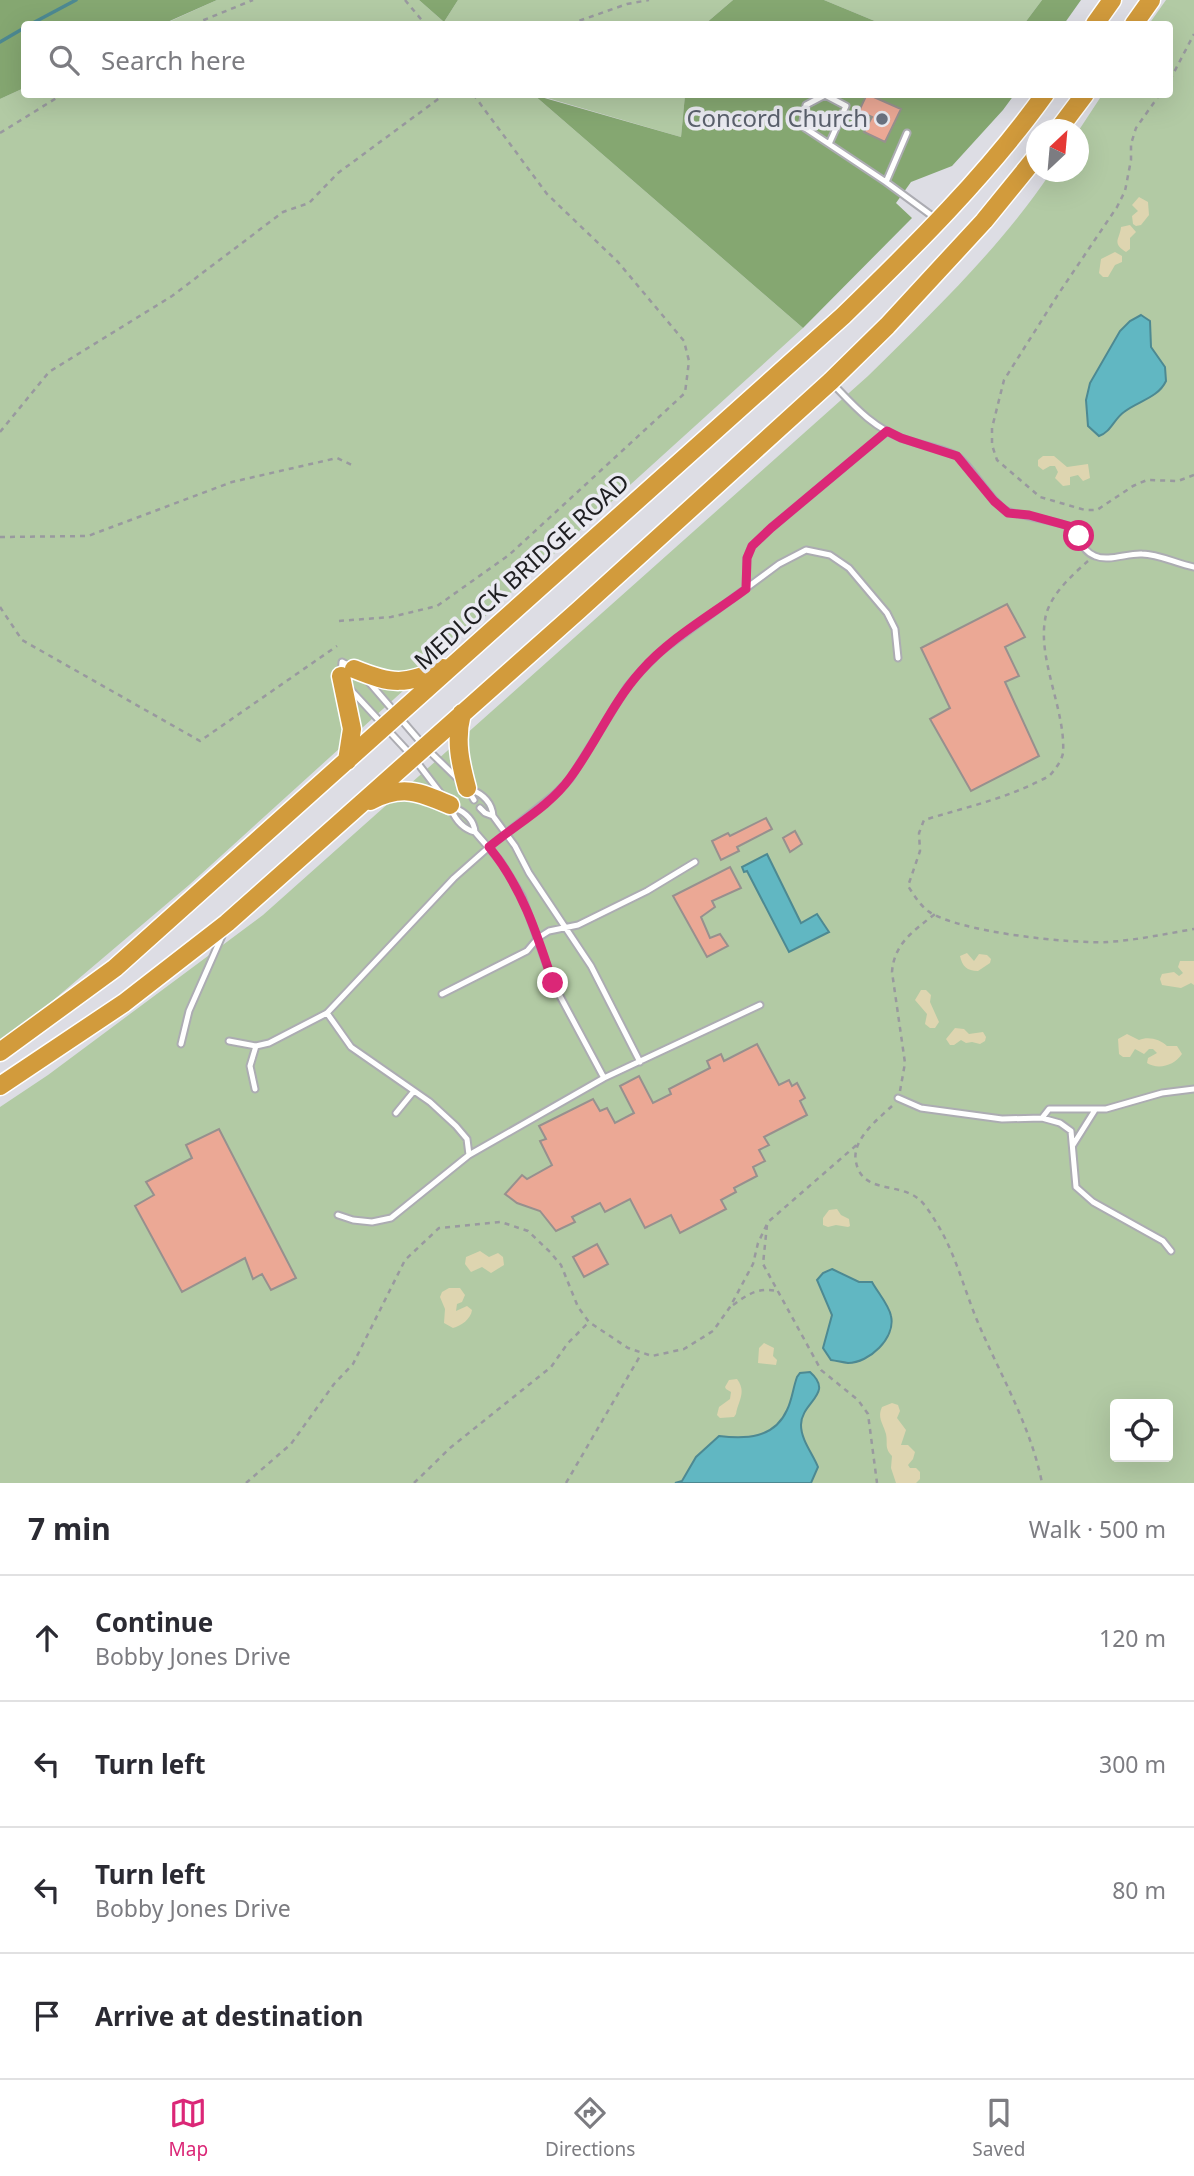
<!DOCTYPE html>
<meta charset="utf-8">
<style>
:root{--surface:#fff;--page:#f2f2f3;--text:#2b2b33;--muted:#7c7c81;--line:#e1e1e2;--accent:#db2777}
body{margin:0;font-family:"Noto Sans",sans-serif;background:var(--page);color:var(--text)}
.controls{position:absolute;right:21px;bottom:21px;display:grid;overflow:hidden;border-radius:7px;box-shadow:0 7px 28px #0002}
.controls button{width:63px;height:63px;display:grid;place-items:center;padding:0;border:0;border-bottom:2px solid var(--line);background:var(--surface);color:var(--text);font:35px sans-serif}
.compass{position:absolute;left:1026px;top:119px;width:63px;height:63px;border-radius:50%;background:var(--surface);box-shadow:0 7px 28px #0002;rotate:26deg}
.stop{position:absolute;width:21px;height:21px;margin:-16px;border:5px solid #db2777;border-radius:50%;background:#fff}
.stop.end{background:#db2777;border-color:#fff;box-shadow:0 2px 7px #0008}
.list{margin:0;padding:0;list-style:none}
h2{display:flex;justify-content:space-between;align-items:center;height:91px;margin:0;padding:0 28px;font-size:30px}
h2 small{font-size:23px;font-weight:400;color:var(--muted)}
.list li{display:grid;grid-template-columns:46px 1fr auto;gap:21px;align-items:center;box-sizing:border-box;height:126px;padding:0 28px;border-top:2px solid var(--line)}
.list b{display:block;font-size:26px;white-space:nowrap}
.list p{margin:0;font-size:23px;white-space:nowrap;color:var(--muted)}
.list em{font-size:23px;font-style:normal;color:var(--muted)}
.icon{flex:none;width:38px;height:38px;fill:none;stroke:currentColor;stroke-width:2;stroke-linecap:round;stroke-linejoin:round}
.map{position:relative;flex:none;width:1194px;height:1483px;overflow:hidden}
.search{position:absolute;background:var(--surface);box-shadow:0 7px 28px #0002;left:21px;right:21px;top:21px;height:77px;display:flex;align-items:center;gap:18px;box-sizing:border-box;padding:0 24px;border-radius:7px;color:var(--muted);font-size:26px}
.sheet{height:595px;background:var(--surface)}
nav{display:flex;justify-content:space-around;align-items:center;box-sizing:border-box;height:98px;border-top:2px solid var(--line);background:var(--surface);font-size:19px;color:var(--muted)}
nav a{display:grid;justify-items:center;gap:4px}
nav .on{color:var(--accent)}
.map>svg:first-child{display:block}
</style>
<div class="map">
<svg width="1194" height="1483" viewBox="0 0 1194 1483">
<rect width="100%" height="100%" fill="#dddde4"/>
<path fill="#b2caa4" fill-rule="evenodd" d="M217,0h202l25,22 14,-22h275l-28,24h-541z
M824,0h218l-18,24h-142z
M1166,0h28v1483h-1194v-376l48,-32 215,-160 605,-539c65,-64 133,-129 183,-204h27l1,-42 23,-35 68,-1v-70h-21zM1115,1404h53v53h-53z
M24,88v6l510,1 269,233 -614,557 -152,129 -37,26v-941z
M537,95h148l-4,42z"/>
<path fill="#85a771" d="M0,0h217l-54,24h-139v64l-24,11z
M419,0h39l-14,22z
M733,0h91l58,24h-177z
M1042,0h39l-17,24h-40z
M534,95l147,42 4,-42h329l-11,15 -51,56 -41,16 -15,21 16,15 -109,110z"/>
<path fill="#ded5b0" d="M1139,197l9,5 1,13 -8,10 -5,1 -3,-2 -1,-8 6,-5 -6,-6z
M1130,225l6,7 -6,6v11l-4,3c-15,-9 -6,-13 -5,-25z
M1115,252l7,4v6l-7,3 -7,12h-5l-4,-4 2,-14z
M1043,456h11l13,11 21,-3 2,14 -7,3 -5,-6 -8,2v8l-7,1 -8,-8 3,-6 -3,-6h-5l-7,4 -5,-4v-6z
M967,953l7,8 5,-7 8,1 4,4 -1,4 -12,8c-11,0 -16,-5 -18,-15z
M1180,961h14v24l-3,-2 -10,5 -19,-3 -2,-6 2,-5 12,-2 5,4 4,-3 -5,-6z
M921,990h5l5,5 -1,7 9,20 -4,6h-5l-5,-4 2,-10 -12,-14z
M955,1028l9,1 5,5 14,-2 3,5 -1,4 -5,3 -8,-2 -6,1 -5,-3 -7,5h-4l-4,-6z
M1127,1034l12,6c9,-4 21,-1 28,6h10l5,8c-8,12 -24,16 -35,9l1,-5 9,-5 -4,-4h-4l-5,5 -9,-5 -5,8h-7l-4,-3 -1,-15z
M837,1209l4,6 8,4 1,7 -2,1 -12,-2 -8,2 -5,-2v-7l6,-8z
M480,1251l9,6 9,-4 5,4 1,8 -13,8 -9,-6 -11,5 -6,-8 1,-7z
M449,1288h11l5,7 -3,7 -5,2 -1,7 11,-5 5,4c-1,9 -11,16 -19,18l-9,-5 1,-14 -5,-12 2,-5z
M764,1343l10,5 -1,8 4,4 -1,5 -18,-2 1,-15z
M737,1379c10,13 1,22 -1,35l-2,3 -14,1 -3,-3 2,-8 11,-8 1,-7 -5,-3 -1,-2 4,-7z
M892,1403l6,2 2,6 -3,7 9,12 -5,15h7l7,7 -2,7 -5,6 2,3h6l4,4v7l-4,4h-20l-5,-15 1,-12c-8,-8 -4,-12 -6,-22 -3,-11 -9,-16 -4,-27z"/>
<path fill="#61b7c2" stroke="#4d8992" stroke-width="2" d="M1141,315l9,6 1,26 14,20 1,14c-8,17 -28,20 -42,31 -10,7 -13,20 -25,24l-11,-10 -2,-26 4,-17 30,-52 10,-10z
M767,854l34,69 16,-9 12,18 -40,20 -42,-81 -3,1 -2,-5z
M832,1269l27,13h13c6,11 17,23 19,34 5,22 -22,47 -43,47 -6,-1 -11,-2 -17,-3l-8,-12 9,-33 -15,-35 6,-7z
M810,1372c25,22 -9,30 -9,53 0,15 12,29 17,42l-7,16h-136l7,-2 14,-24 23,-21c26,3 55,3 68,-26 5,-10 6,-22 10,-33l3,-4z"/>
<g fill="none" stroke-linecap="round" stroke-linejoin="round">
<path stroke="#4d8992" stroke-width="3.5" d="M31,24l45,-24
M0,42l24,-14"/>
</g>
<path fill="#eba895" stroke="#97908e" stroke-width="2" d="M867,94l34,15 -16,33 -21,-10 8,-15 -13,-6z
M1007,604l18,33 -20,10 14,29 -14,6 34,74 -68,35 -41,-72 20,-11 -29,-60z
M766,818l6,11 -35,18 2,4 -18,9 -9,-19 16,-8 2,3z
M795,831l7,13 -12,8 -7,-14z
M730,867l11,21 -29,13 3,6 -14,10 9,21 10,-4 8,12 -21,11 -34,-61z
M757,1044l22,41 10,-5 3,6 5,-3 8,15 -5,3 7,14 -43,22 5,8 -10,5 6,11 -12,6 4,9 -23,12 2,4 -15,8 5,9 -46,24 -9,-18 -26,13 -15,-29 -25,13 -5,-9 -28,14 3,5 -19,9 -16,-20 -23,-8 -12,-9 17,-19 5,4 25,-14 -12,-24 6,-2 -7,-13 54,-27 7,12 7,-3 8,15 19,-10 -14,-27 19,-10 14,27 18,-9 -2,-5 41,-21 -3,-7 14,-7 3,7z
M219,1129l77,149 -25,12 -9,-16 -9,5 -8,-21 -63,34 -47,-86 19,-11 -8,-13 46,-24 -6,-13z
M597,1244l11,20 -24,13 -11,-20z"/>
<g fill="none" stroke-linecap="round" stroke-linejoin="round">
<defs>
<path id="service" d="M907,133l-21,49 49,36
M829,144l-27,-18 4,-21 19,-10 21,11 -17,38 57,38
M833,384c21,22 40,44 71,55 16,6 35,8 51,16 14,7 33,43 50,55 6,4 45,10 57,14 20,6 16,26 33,32 13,6 33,-3 47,-2 17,0 35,10 52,13
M746,588l1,-30 5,-12 19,-18 116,-97
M341,675l1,-13 11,6
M368,681l56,65 35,34
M350,689l63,68 29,38
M470,789c13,5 22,13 23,27
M468,790l6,10
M453,807c12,5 21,13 22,25l26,30 21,34 31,87 51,95
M480,808l5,5 8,3 22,30 14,27 62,93 49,96
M451,809c5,12 12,20 24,23
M442,994l85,-43 11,-13 11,-7 29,-6 69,-34 48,-29
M327,1013l24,34 79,55 26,24 11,13 2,16
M229,1041l27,5 13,-3 58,-30 127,-135 35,-31 66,-53 15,-15 57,-92 15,-17 18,-18 119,-88 27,-14 24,5 19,13 38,45 8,16 3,29
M181,1044l8,-33 33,-75
M255,1089l-5,-23 6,-20
M898,1098l23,10 81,11 40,-1
M396,1113l18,-22
M1073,1145l22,-35
M338,1215l15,5 19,2 19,-4 78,-63 135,-77 156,-73
M1171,1251l-8,-10 -70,-39 -17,-15 -5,-56 -11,-8 -18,-5 7,-9h57l56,-16 32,-4"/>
<path id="trunk" d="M1095,24l17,-24
M1134,24l17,-24
M1058,130l27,-36
M354,669c39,16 51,16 89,-1
M341,676l11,53 -5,32
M462,713c-7,28 -2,49 5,75
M370,801c32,-17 50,-9 80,4
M0,1052l115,-84 728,-652c71,-69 144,-141 202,-222
M0,1086l124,-83 103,-80 352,-313 252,-229 56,-55 97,-105 52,-64"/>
</defs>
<use href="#service" stroke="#acacb2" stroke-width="9"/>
<use href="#trunk" stroke="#fff" stroke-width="21"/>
<path stroke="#99999f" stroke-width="2.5" stroke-dasharray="5 5" stroke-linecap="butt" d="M405,0l20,24
M194,24l59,-24
M570,24l57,-20 22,-4
M1170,80l24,-46
M1160,94l-24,34 -5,16v16l-6,31 -8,16 -58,86 -55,87 -12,48v17l5,15 43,37 45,13h12l36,-24 14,-6 31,1 16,-6
M0,133l63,-39
M0,432l49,-60 123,-76 111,-84 26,-9 29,-30 107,-79
M0,537l88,-1 144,-54 105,-24 17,8
M1088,561c-17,15 -40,36 -43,59 -7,41 21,92 18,133 -1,7 -8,17 -13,22 -5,4 -13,7 -19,10 -35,16 -71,24 -107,35l-5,13 1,18 -12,35c6,9 11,18 20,25 29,21 143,33 180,31 29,-2 57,-8 86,-13
M0,607l22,33 178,101 137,-95
M339,621l52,-4 46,-11 72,-51 176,-162 4,-32 -5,-20 -66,-79 -71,-68 -74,-100
M900,1091l5,-28 -13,-91c2,-28 21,-41 43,-58
M892,1106c-14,13 -41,34 -36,56 6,31 40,21 60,35 8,5 15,17 20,25 20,32 28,68 43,103 22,51 52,102 63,158
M767,1225l-4,39 58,106 37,30 10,14 9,69
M733,1305c15,-11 26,-18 44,-14
M246,1483l45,-39 43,-60 19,-20 52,-104 34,-32 62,-6 27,9 22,21 11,13 17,42 11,15 39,26 24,8 32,-7 29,-18 17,-24 23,-43 5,-21 10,-21 92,-80
M414,1483l36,-35 101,-81 17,-24 21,-21
M566,1483l74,-127"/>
<use href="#service" stroke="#fff" stroke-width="5"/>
<use href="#trunk" stroke="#d29b3c" stroke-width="18"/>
</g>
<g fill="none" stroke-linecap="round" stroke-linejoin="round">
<path stroke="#db2777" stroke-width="9" d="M553,983c-16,-49 -31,-96 -64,-136 26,-22 61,-41 81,-69 26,-35 42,-75 71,-107 29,-33 70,-56 105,-82l1,-31 5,-12 19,-18 116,-97 14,7 56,18 37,45 14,12 21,2 40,11 10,10"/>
</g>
<circle fill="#6b7280" stroke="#eaeaf1" stroke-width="2.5" cx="882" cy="119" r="7"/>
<g text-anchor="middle" stroke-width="7" stroke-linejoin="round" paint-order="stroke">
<g font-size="24" fill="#5b616d" stroke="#eaeaf1" text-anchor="end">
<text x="868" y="127">Concord Church</text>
</g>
<g font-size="24" fill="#1e1e21" stroke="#eaeaf1">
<text transform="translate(522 572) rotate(-42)" y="8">MEDLOCK BRIDGE ROAD</text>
</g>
</g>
</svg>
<div class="controls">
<button><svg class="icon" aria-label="locate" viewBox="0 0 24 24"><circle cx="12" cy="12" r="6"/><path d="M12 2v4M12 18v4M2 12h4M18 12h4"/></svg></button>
</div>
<svg class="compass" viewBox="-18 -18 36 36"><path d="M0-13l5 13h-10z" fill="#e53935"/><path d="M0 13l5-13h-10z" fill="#7c7c81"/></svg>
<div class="stop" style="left:1079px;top:536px"></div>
<div class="stop end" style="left:553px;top:983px"></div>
<div class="search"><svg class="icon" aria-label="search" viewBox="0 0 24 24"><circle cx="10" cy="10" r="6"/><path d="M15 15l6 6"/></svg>Search here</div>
</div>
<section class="sheet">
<h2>7 min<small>Walk · 500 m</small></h2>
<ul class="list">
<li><svg class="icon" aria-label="ahead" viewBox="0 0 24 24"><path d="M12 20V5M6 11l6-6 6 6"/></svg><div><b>Continue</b><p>Bobby Jones Drive</p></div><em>120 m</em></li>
<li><svg class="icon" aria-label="left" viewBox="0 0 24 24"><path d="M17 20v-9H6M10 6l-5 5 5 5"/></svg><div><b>Turn left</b></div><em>300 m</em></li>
<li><svg class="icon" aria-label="left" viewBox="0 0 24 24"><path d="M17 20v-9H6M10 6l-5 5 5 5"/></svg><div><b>Turn left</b><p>Bobby Jones Drive</p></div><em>80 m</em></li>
<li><svg class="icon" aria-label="arrive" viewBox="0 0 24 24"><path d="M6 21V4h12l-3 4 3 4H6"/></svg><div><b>Arrive at destination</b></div></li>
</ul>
</section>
<nav>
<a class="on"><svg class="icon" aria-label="map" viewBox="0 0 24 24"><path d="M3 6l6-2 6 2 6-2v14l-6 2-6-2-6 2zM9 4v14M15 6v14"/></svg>Map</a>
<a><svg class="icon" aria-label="directions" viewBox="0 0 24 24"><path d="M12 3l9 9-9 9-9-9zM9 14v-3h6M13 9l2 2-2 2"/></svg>Directions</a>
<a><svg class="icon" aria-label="saved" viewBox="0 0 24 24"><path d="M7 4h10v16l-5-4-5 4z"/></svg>Saved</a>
</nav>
